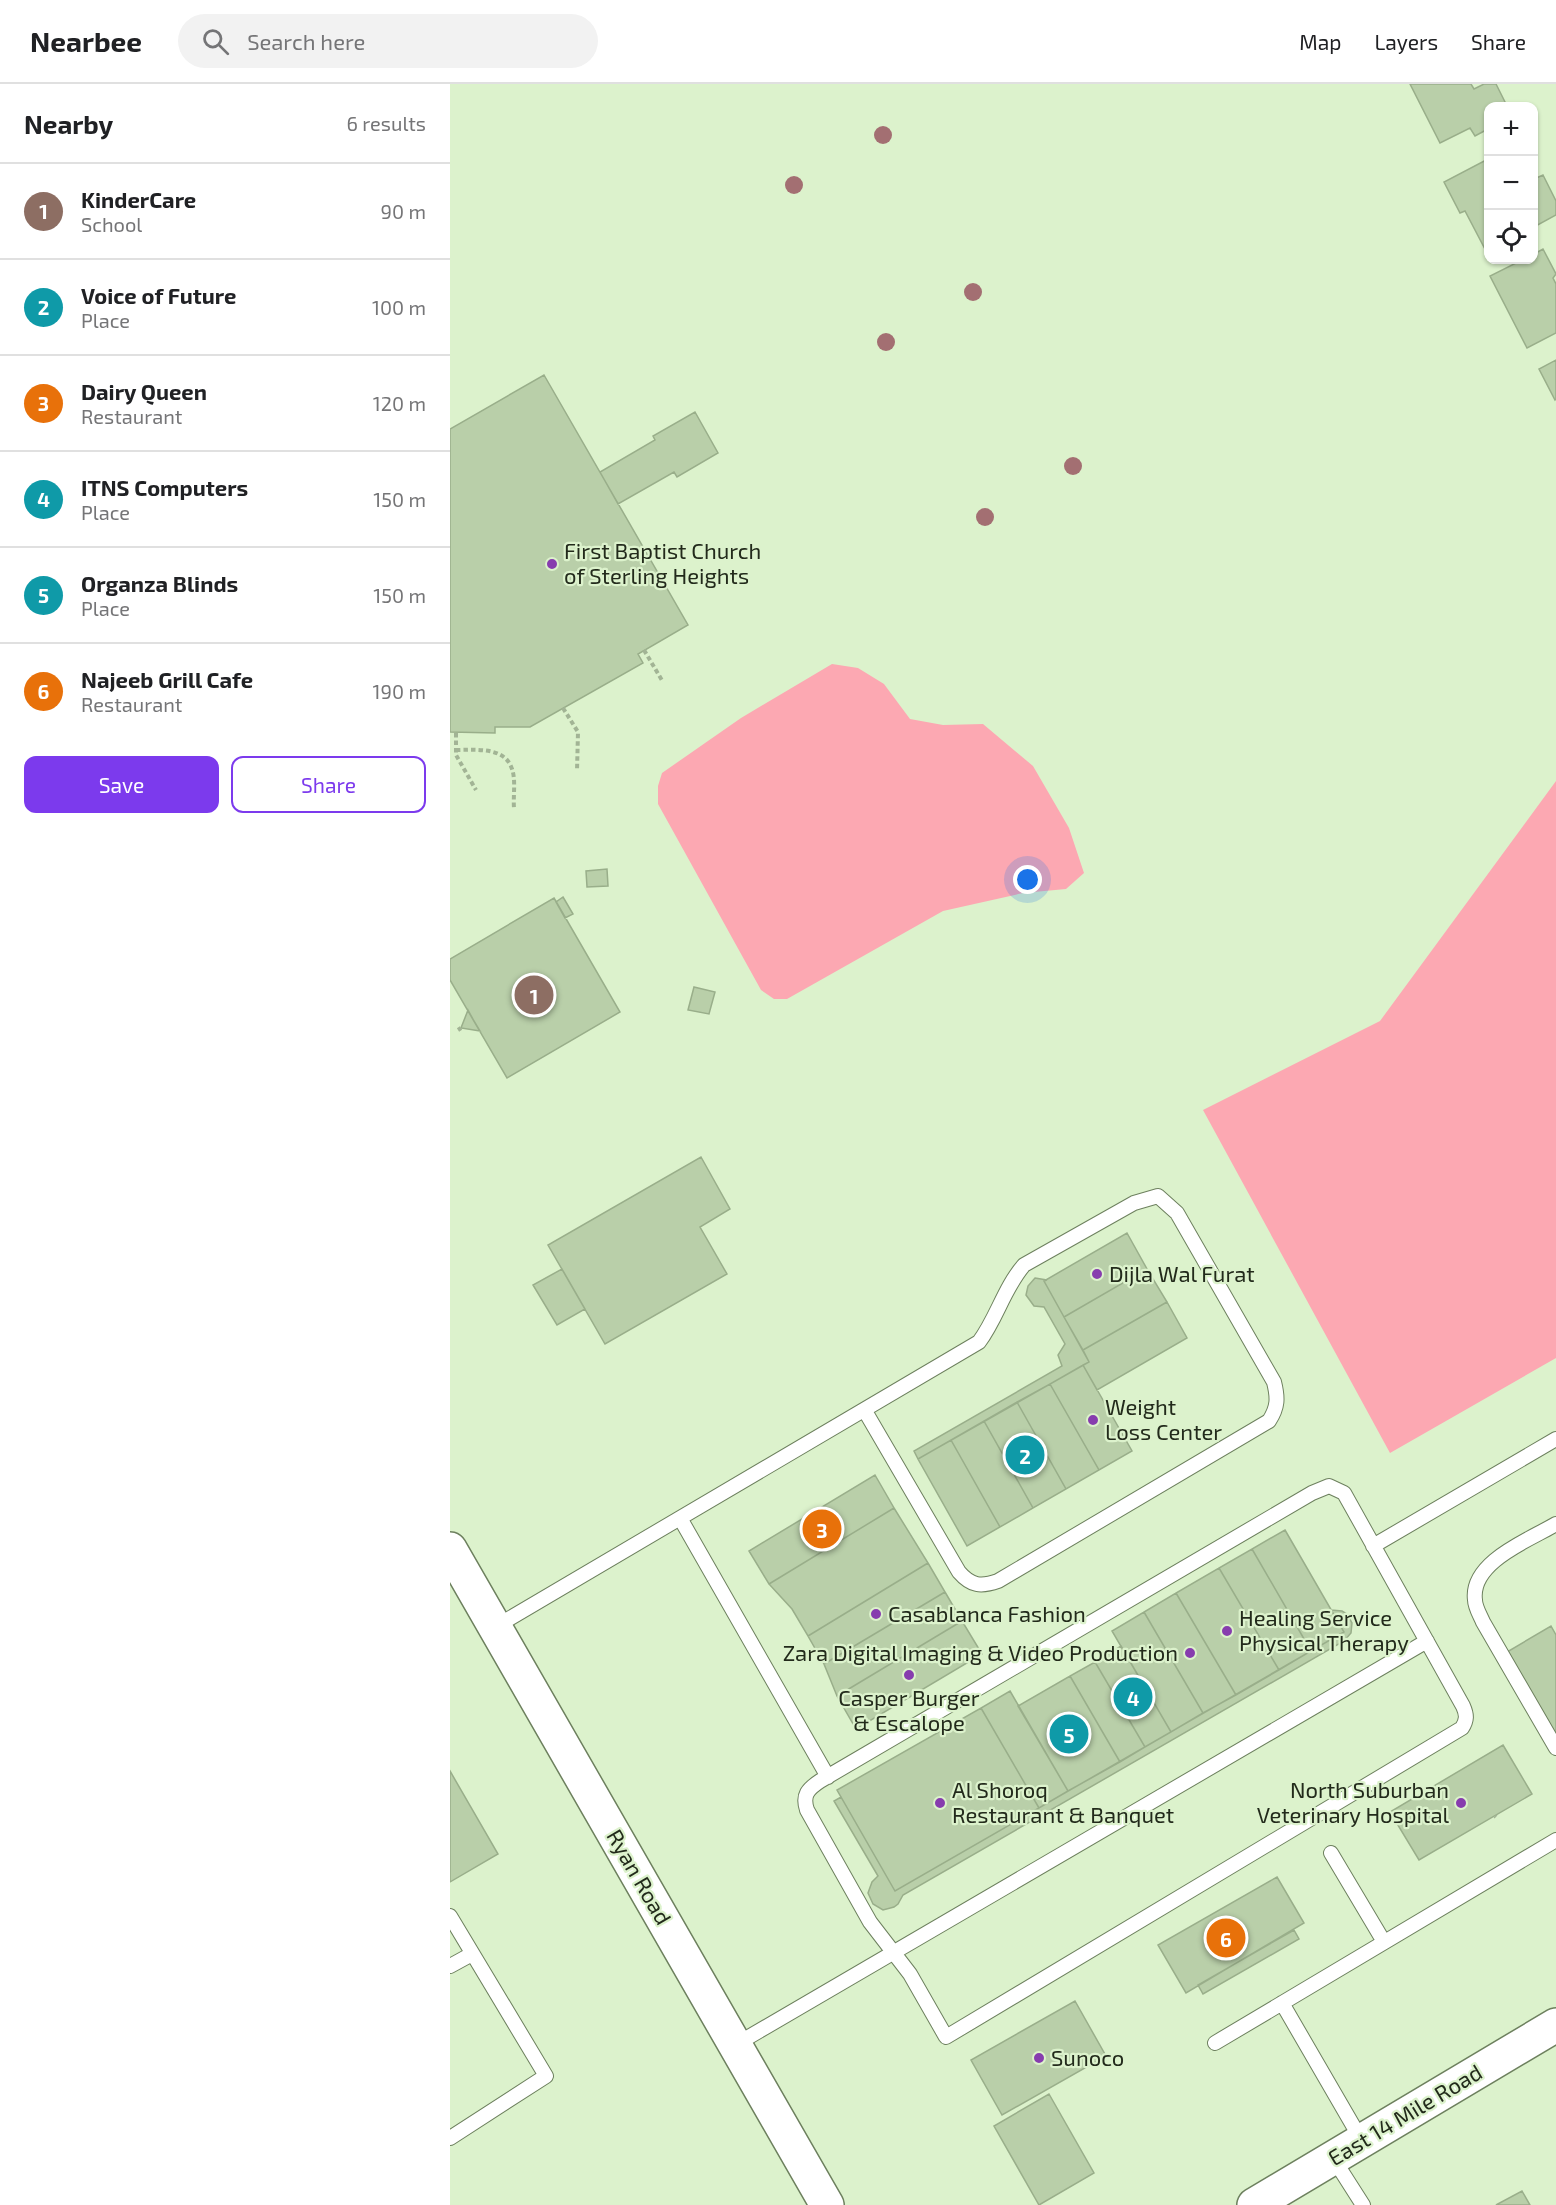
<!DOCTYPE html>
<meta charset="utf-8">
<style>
:root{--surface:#fff;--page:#f2f2f2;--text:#202124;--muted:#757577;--line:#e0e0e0;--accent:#7c3aed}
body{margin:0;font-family:"Exo 2",sans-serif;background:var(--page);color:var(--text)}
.controls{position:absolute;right:18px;top:18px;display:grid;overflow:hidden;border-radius:12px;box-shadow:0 2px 4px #0004}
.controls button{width:54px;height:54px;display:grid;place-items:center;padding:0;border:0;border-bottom:2px solid var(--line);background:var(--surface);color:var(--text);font:30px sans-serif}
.you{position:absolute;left:578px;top:796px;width:21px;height:21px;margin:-15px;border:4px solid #fff;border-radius:50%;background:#1a73e8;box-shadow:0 0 0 9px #1a73e833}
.badge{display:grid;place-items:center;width:39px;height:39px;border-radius:50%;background:var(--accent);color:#fff;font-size:20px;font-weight:700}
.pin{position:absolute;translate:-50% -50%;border:3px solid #fff;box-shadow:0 2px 6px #0006}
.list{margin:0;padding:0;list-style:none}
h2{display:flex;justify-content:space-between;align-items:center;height:78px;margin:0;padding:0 24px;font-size:26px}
h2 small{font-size:20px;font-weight:400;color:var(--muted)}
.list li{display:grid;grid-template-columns:39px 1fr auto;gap:18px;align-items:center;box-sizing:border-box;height:96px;padding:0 24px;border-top:2px solid var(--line)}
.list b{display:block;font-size:22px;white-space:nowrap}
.list p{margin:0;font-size:20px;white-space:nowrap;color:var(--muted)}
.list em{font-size:20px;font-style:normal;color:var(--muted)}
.actions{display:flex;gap:12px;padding:18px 24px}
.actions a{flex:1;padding:14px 0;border:2px solid var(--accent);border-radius:12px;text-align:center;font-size:21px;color:var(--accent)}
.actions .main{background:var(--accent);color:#fff}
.icon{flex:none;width:33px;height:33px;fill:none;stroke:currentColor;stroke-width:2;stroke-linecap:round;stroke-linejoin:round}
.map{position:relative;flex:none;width:1106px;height:2121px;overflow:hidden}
header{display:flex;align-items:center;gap:36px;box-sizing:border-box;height:84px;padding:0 30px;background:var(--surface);border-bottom:2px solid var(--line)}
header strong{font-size:28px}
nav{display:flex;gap:33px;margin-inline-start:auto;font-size:21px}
.search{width:420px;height:54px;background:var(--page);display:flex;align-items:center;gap:15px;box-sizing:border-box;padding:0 21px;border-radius:33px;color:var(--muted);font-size:22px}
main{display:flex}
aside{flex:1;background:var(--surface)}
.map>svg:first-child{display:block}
</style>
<header>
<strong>Nearbee</strong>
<div class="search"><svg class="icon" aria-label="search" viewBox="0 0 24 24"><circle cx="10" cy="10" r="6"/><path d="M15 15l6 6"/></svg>Search here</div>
<nav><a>Map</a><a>Layers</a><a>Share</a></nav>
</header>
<main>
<aside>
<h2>Nearby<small>6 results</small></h2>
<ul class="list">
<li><span class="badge" style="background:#8d6e63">1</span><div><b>KinderCare</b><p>School</p></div><em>90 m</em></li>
<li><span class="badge" style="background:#0f9aa8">2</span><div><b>Voice of Future</b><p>Place</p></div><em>100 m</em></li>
<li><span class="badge" style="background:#e8710a">3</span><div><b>Dairy Queen</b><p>Restaurant</p></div><em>120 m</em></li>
<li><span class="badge" style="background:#0f9aa8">4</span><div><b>ITNS Computers</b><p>Place</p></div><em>150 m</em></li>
<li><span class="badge" style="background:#0f9aa8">5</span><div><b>Organza Blinds</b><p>Place</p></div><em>150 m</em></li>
<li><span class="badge" style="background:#e8710a">6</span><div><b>Najeeb Grill Cafe</b><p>Restaurant</p></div><em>190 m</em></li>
</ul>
<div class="actions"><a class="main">Save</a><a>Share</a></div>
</aside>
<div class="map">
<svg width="1106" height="2121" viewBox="0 0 1106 2121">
<rect width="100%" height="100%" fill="#dcf2cc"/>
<path fill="#fca8b2" d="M382,580l26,4 26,16 26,35 33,6 40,-1 50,42 36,62 15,45 -18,16 -43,4 -80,18 -156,88h-13l-13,-9 -103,-186v-18l4,-13 79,-55z
M1106,697v577l-166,95 -187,-343 177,-89z"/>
<path fill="#b9cfa9" stroke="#99ae8a" stroke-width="1.5" d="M960,0h61l3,5 10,-5h12l11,22h-19v23l-13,7 -5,-8 -30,15z
M1038,75v91l-2,1 -21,-40 -5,2 -16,-31z
M1093,91l13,26v14l-22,12v-48z
M1093,165l13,25 -3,4 3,6v49l-29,15 -37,-72 32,-16h12v-6z
M1106,276v39l-1,1 -16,-31z
M94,291l144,250 -50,29 5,9 -113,64h-35v6l-45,-1v-303z
M245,328l23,41 -41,24 -3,-5 -56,32 -18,-32 55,-32 -2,-4z
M157,785l1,17 -21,1 -1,-16z
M113,813l10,17 -8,4 -9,-16z
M104,814l66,114 -113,66 -57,-98v-21z
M244,903l21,5 -6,22 -21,-4z
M18,926l6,11 6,10 -19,-3z
M251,1073l29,52 -30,18 27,47 -122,70 -57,-99z
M677,1149l20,36 -83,48 -20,-36z
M112,1185l23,40 -28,16 -24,-40z
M697,1185l20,33 -84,48 -19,-33z
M585,1194l12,2 -3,1 45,81 -171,97 -4,-8 148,-85 -4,-11 7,-11 -21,-37 -10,-1 -8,-11 2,-9z
M717,1218l20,36 -90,52 -14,-25 6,-3 -6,-12z
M633,1281l49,86 -33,19 -49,-86z
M600,1300l49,86 -33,19 -49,-87z
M567,1318l49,87 -33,19 -49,-87z
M534,1337l49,87 -33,19 -49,-87z
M501,1356l49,87 -33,19 -49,-87z
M425,1391l19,33 -125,76 -20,-33z
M444,1424l34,55 -120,73 -16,-27 -23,-25z
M835,1446l59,102 -33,19 -59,-102z
M802,1465l59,102 -32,19 -60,-102z
M478,1479l17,29 -121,72 -16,-28z
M769,1484l60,102 -43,25 -60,-102z
M495,1508l17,29 -125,75 -13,-32z
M726,1509l60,102 -33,18 -59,-101z
M881,1526l11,1 5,3 5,9 -1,10 -7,8 -441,254 -5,9 -4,3 -11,3 -10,-6 -5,-11 4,-11 6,-6 -44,-75 7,-4 54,94 449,-259z
M694,1528l59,101 -32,19 -59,-101z
M512,1537l20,33 -126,75 -19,-33z
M1101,1542l5,9v102l-49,-85z
M671,1562l50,86 -26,15 -50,-85z
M645,1578l50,85 -25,15 -50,-86z
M620,1592l50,86 -52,29 -50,-85z
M560,1607l58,100 -29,17 -58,-100z
M531,1624l58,100 -144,83 -58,-101z
M1053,1661l29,49 -113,66 -29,-48z
M0,1687l48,83 -48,28z
M827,1793l27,46 -118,70 -28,-48z
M844,1846l5,9 -96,55 -5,-9z
M625,1917l31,55 -104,59 -31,-55z
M599,2010l45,79 -55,32 -45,-79z
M1072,2107l8,14h-34z"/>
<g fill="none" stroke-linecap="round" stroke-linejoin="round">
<defs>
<path id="lane" d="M879,1402l15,7 119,213c4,9 4,14 -1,22l-516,309 -36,-63 -40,-52 -63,-112c-5,-15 1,-21 13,-29l492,-288z
M230,1434l148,259
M1106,1440c-27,16 -86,38 -81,76 0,7 5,15 8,22l73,126
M923,1462l183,-107
M45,1543l484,-285c18,-24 25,-54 45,-77l110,-62 24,-7 19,17 97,169c4,16 4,25 -5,39l-271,160c-17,6 -27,5 -39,-9l-94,-161
M881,1769l53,89
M0,1832l96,160 -96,62
M0,1882l22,-12
M832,1919l80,138
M765,1959l341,-203
M285,1961l692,-404
M883,2074l30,47"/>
<path id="secondary" d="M0,1465l377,656
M804,2121l302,-180"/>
</defs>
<use href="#lane" stroke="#6d805e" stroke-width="16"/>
<use href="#secondary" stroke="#6d805e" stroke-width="36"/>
<path stroke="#a2b495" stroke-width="4" stroke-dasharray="4.5 3" stroke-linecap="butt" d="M194,566l19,32
M113,624l15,24 -1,39
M6,649v22l20,35
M6,666c18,0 49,-4 56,19 4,11 1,27 2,39
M8,946l3,-2
M1045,1732l1,1"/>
<use href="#lane" stroke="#fff" stroke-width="14"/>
<use href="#secondary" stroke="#fff" stroke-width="33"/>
</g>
<g fill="#a36f72">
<circle cx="433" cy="51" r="9"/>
<circle cx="344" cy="101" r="9"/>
<circle cx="523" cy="208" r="9"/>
<circle cx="436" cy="258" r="9"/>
<circle cx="623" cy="382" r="9"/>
<circle cx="535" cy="433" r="9"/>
</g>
<g fill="#873dae" stroke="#dcf2cc" stroke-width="2">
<circle cx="102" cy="480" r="6"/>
<circle cx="647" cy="1190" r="6"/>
<circle cx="643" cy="1336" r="6"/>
<circle cx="426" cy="1530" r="6"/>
<circle cx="777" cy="1547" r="6"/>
<circle cx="740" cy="1569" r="6"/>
<circle cx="459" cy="1591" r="6"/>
<circle cx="490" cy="1719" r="6"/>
<circle cx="1011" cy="1719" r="6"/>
<circle cx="589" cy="1974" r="6"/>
</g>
<g text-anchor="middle" stroke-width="4.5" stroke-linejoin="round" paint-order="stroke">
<g font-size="22" fill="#222a1b" stroke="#dcf2cc" text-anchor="start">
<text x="114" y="475">First Baptist Church<tspan x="114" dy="25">of Sterling Heights</tspan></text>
<text x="659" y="1198">Dijla Wal Furat</text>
<text x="655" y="1331">Weight<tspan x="655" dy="25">Loss Center</tspan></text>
<text x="438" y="1538">Casablanca Fashion</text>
<text x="789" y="1542">Healing Service<tspan x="789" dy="25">Physical Therapy</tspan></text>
<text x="728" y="1577" text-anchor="end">Zara Digital Imaging &amp; Video Production</text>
<text x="459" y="1622" text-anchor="middle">Casper Burger<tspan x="459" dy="25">&amp; Escalope</tspan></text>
<text x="502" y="1714">Al Shoroq<tspan x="502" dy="25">Restaurant &amp; Banquet</tspan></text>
<text x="999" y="1714" text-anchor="end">North Suburban<tspan x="999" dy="25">Veterinary Hospital</tspan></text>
<text x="601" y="1982">Sunoco</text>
</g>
<g font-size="22" fill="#222a1b" stroke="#dcf2cc">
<text transform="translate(189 1793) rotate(60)" y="8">Ryan Road</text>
<text transform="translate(955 2031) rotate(-31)" y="8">East 14 Mile Road</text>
</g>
</g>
</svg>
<div class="controls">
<button>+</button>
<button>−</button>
<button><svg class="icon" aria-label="locate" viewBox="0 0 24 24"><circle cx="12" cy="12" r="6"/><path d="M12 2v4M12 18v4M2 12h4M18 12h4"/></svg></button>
</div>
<div class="you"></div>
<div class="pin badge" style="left:84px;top:911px;background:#8d6e63">1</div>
<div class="pin badge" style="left:575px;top:1371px;background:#0f9aa8">2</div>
<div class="pin badge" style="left:372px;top:1445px;background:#e8710a">3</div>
<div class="pin badge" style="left:683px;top:1613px;background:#0f9aa8">4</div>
<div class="pin badge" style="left:619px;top:1650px;background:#0f9aa8">5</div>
<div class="pin badge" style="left:776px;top:1854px;background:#e8710a">6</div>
</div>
</main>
